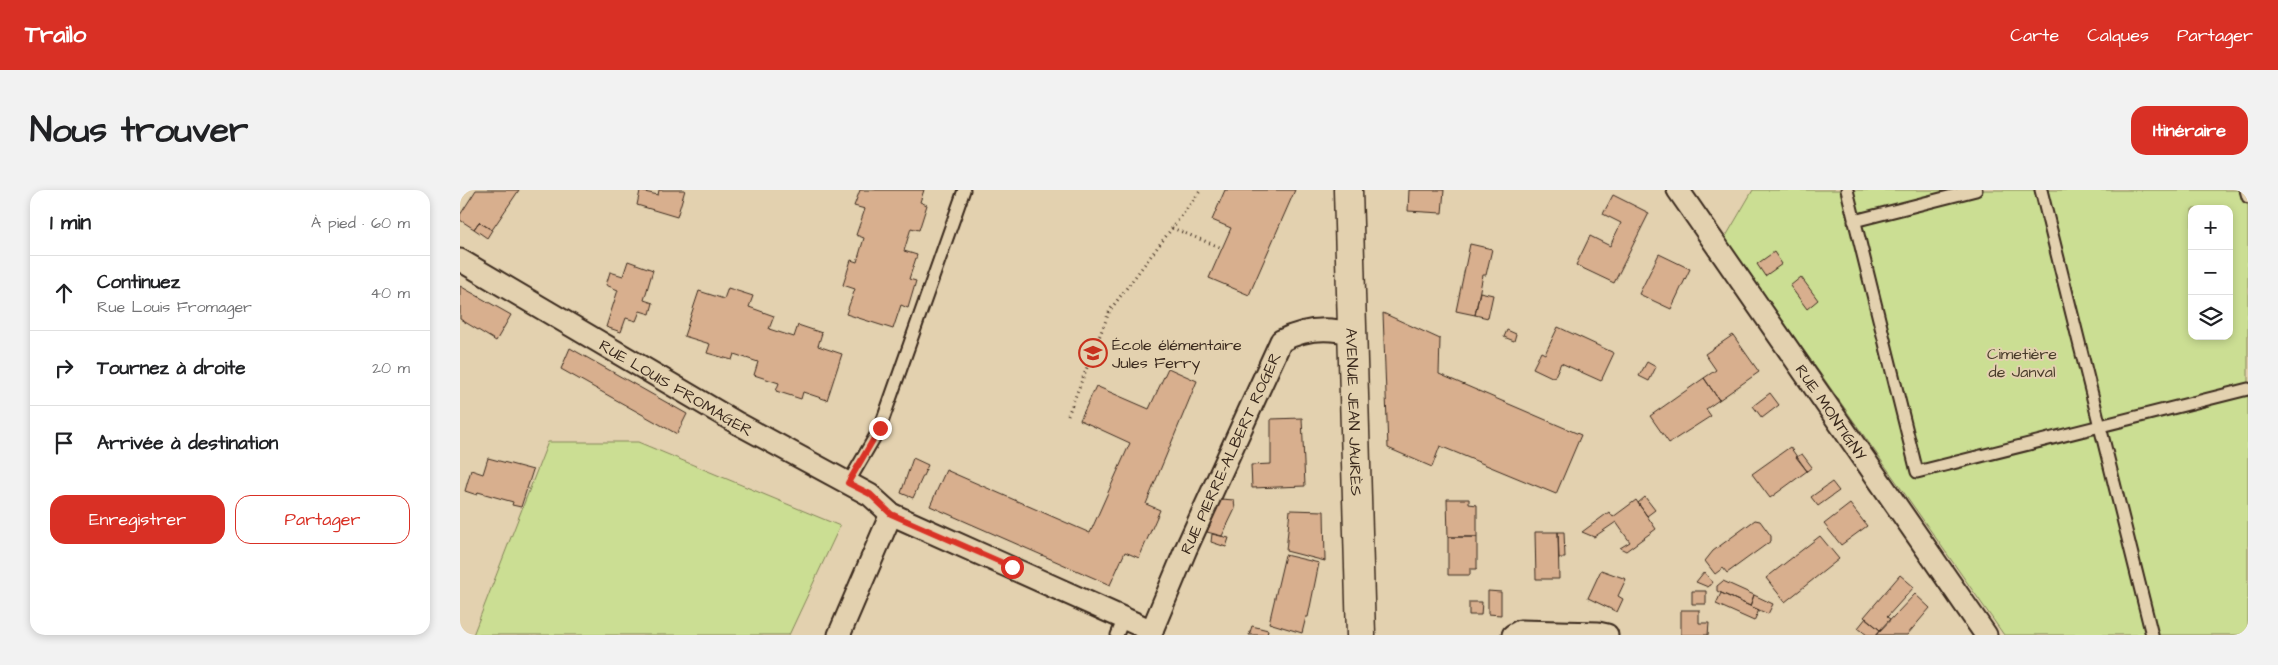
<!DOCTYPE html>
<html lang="fr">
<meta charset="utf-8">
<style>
:root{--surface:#fff;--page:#f2f2f2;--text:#202124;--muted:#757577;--line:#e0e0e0;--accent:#d93025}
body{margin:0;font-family:"Architects Daughter",sans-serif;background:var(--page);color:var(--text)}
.controls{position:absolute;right:15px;top:15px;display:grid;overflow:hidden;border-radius:10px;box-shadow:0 2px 8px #0003}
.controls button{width:45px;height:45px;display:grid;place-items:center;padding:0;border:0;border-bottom:1px solid var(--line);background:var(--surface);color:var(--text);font:25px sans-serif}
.stop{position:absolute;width:15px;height:15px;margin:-11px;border:4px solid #d93025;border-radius:50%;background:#fff}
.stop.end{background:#d93025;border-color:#fff;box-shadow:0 1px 5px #0008}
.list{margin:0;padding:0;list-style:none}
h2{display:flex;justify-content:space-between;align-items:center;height:65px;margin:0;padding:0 20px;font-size:21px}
h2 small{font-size:16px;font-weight:400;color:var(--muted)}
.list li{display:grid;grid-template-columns:32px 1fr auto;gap:15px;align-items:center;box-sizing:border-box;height:75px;padding:0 20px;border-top:1px solid var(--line)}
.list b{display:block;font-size:19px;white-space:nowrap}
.list p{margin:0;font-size:16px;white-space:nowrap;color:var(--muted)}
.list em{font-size:16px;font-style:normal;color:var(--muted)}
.actions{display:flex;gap:10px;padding:15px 20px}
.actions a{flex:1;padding:11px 0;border:1px solid var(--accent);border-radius:15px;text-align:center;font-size:18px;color:var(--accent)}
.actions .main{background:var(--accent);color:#fff}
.icon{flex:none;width:28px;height:28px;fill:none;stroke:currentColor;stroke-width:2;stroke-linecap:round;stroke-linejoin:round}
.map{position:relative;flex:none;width:1788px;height:445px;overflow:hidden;border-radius:15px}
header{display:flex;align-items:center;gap:30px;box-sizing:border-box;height:70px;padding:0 25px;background:var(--accent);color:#fff}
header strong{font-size:24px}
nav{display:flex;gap:28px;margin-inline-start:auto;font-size:18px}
.intro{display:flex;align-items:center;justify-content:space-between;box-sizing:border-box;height:120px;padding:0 30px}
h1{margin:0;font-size:35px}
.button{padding:12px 22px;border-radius:15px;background:var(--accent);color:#fff;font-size:18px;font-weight:700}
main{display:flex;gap:30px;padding:0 30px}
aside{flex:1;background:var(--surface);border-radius:15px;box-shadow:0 2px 8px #0003}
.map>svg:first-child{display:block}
</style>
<header>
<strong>Trailo</strong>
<nav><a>Carte</a><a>Calques</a><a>Partager</a></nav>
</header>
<div class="intro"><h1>Nous trouver</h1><a class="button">Itinéraire</a></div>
<main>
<aside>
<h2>1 min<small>À pied · 60 m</small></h2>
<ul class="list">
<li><svg class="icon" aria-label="ahead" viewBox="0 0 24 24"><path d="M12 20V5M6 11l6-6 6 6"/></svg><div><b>Continuez</b><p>Rue Louis Fromager</p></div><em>40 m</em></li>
<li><svg class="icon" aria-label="right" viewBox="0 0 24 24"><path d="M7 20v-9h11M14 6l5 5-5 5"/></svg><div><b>Tournez à droite</b></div><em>20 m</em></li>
<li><svg class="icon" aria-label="arrive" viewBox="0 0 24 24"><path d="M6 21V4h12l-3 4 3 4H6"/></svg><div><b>Arrivée à destination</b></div></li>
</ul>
<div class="actions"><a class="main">Enregistrer</a><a>Partager</a></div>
</aside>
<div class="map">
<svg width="1788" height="445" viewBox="0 0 1788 445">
<rect width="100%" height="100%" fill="#e3d1af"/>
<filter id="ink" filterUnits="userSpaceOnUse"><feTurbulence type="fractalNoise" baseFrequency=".02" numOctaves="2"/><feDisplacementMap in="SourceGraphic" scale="10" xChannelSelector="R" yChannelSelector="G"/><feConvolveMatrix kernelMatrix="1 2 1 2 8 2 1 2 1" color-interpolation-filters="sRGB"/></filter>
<g filter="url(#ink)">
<path fill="#cbde93" stroke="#838458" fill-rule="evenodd" d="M1293,0h495v445h-244l-279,-397zM1732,19h37v127h-37z
M88,252h90l202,84 -51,109h-316z"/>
<path fill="#d8af8e" stroke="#3b2a1e" d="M16,0h43l-27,40 -13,-8 -5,7 -14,-9v-5z
M199,0h26l-8,27 -40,-12 3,-14 18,4z
M400,0h64l-4,12 7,3 -8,25 -8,-2 -7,23 13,4 -8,24 7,2 -8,27 -7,-3 -8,24 -47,-15 9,-25 -12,-4 8,-25 6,2 7,-24 -8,-3 9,-26 -11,-3z
M765,0h70l-46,105 -40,-17 22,-50 -19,-8z
M949,0h35l-2,23 -34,-2z
M1153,5l36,18 -35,70 -38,-18 14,-29 20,10 11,-23 -18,-9z
M19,32l13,8 -5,8 -13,-9z
M1010,54l22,5 -6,26h-3l-8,40 -19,-4z
M1314,62l8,12 -17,12 -8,-12z
M1199,64l31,15 -19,40 -32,-15z
M168,71l25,9 -9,30 9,3 -3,11 -10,-3 -4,10 -10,-3 -5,14 -15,-5 12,-37 -12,-5 4,-13 13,4z
M1341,87l17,23 -11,9 -17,-23z
M0,96l51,29 -15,26 -36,-22z
M268,98l25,8 -4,11 25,9 -5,13 25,8 4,-12 24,8 -4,13 24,8 -15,46 -24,-8 -2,7 -25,-8 3,-8 -25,-8 4,-13 -24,-8 -2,6 -25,-7 3,-9 -26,-8 15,-45 25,8z
M1020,102l13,3 -5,23 -13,-3z
M923,123l57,26 -1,35 142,61 -25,59 -116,-48 -8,21 -44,-19z
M1098,137l56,26 -13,28 -40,-18 -7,15 -21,-10 8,-16 4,2z
M1047,140l9,4 -2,7 -10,-4z
M1273,145l26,37 -40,28 -15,-22 12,-8 -11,-16z
M110,158l117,66 -10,20 -116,-65z
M1187,172l9,5 -7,14 -10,-5z
M708,178l29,13 -51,123 14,6 -21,48 -14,-6 -15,33 -180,-79 16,-36 144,63 40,-90 -50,-23 16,-34 53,23z
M1244,188l15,22 -13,9 5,7 -42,27 -19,-27z
M1310,203l9,12 -17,13 -9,-12z
M842,228l3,68 -53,2 -1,-23 20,-1v-45z
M1330,257l17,24 -37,27 -18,-24z
M1342,264l10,13 -5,4 -11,-14z
M28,268l45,12 -12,37 -9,-2 1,-3 -35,-10 -1,3 -12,-4 6,-21 12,4z
M453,268l15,7 -15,33 -12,-5z
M1372,292l7,9 -21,15 -7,-9z
M1185,307l10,13 -8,6 -9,-13z
M761,309l13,1 1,9 -13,27 -15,-4z
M987,309h22v5l8,1v32h-29z
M1176,310l20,29 -30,22 -6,-3 10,-6 -14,-20 -22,15 -12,-5 27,-20 4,5z
M1390,314l17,22 -26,19 -17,-21z
M830,320l34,1 1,50 -39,-10z
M1295,330l5,1 11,15v5l-44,32 -4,-5 -8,6 -10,-13 8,-10z
M1075,342h23l1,47h-23z
M1098,342h6l1,26h-6z
M752,344l17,4 -3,9 -15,-5z
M1360,346l19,23 -54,43 -19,-24z
M988,347h29v32h-7v6h-22z
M825,365l34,8 -11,54h-2l-4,16 -33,-10z
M1141,380l25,9 -8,17 5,3 -6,13 -29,-14z
M1244,382l9,11 -5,4 -12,-5z
M1440,385l14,12 -27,30 3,2 -10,11 -16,-13z
M1263,391l31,14 -4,11 -33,-15v-5z
M1028,401l13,1v23l-13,-1z
M1232,401h14v13h-14z
M1261,403l38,17 -5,11 -38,-17z
M1455,404l15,14 -23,27h-31z
M1294,405l19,9 -5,10 -18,-8z
M1009,412h13l-1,13h-12z
M1221,420h18v13h10l-1,12h-27z
M1406,428l14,12 -4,5h-9l-9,-7z
M792,436l16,4 -1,5h-18z"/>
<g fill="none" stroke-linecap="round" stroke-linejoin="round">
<defs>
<path id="service" d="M1387,0l70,282 331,-83
M1581,0l111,445
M1786,0l2,7
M1394,31l122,-31
M388,293l32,-55 84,-238
M657,445l7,-17"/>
<g id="minor">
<path id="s1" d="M1218,0l308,445"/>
<path id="s2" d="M0,70l277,163 133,72 21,19 261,117"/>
<path d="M379,445l52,-121"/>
<path id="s3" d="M690,445l36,-86 95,-208c23,-13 48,-14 73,-7"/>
<path d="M1053,445l7,-4 78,2 9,2"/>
</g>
<g id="tertiary">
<path id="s4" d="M888,0l13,445"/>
</g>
</defs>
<use href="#service" stroke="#3b2a1e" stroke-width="15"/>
<use href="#minor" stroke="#3b2a1e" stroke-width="25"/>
<use href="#tertiary" stroke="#3b2a1e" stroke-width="31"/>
<path stroke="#3b2a1e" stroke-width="3" stroke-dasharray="1 4" stroke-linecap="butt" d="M712,38l50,20
M608,225l42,-105 91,-120"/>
<use href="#service" stroke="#e3d1af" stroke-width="11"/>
<use href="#minor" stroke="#e3d1af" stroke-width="21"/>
<use href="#tertiary" stroke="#e3d1af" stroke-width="28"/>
</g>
</g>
<g fill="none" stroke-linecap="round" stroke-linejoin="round" filter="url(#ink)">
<path stroke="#d93025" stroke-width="6" d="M420,238l-32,55 22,11 21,20 121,53"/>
</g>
<defs>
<symbol id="school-ring" viewBox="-11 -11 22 22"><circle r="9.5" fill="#e3d1af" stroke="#c8321e" stroke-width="1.5"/><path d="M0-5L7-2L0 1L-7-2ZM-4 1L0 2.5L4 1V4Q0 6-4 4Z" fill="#c8321e"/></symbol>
</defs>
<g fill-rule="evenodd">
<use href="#school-ring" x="617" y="147" width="32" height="32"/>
</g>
<g text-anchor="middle" stroke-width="4" stroke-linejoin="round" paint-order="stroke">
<g font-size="16" fill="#3b2a1e" stroke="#e3d1af" text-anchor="start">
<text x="652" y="160">École élémentaire<tspan x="652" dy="18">Jules Ferry</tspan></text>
</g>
<g font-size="16" fill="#493c2a" stroke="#e3d1af">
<text x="1562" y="169">Cimetière<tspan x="1562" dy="18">de Janval</tspan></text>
</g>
<g font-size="16" fill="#3b2a1e" stroke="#e3d1af">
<text dy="6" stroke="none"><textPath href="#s2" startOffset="251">RUE LOUIS FROMAGER</textPath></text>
<text dy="6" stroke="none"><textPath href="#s4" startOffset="222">AVENUE JEAN JAURÈS</textPath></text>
<text dy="6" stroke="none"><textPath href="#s1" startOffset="270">RUE MONTIGNY</textPath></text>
<text dy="6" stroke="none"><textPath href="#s3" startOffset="199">RUE PIERRE-ALBERT ROGER</textPath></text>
</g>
</g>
</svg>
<div class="controls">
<button>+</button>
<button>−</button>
<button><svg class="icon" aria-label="layers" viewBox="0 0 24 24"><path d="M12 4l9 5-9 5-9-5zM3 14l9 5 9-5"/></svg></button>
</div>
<div class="stop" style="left:552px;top:377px"></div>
<div class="stop end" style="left:420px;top:238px"></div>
</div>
</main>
